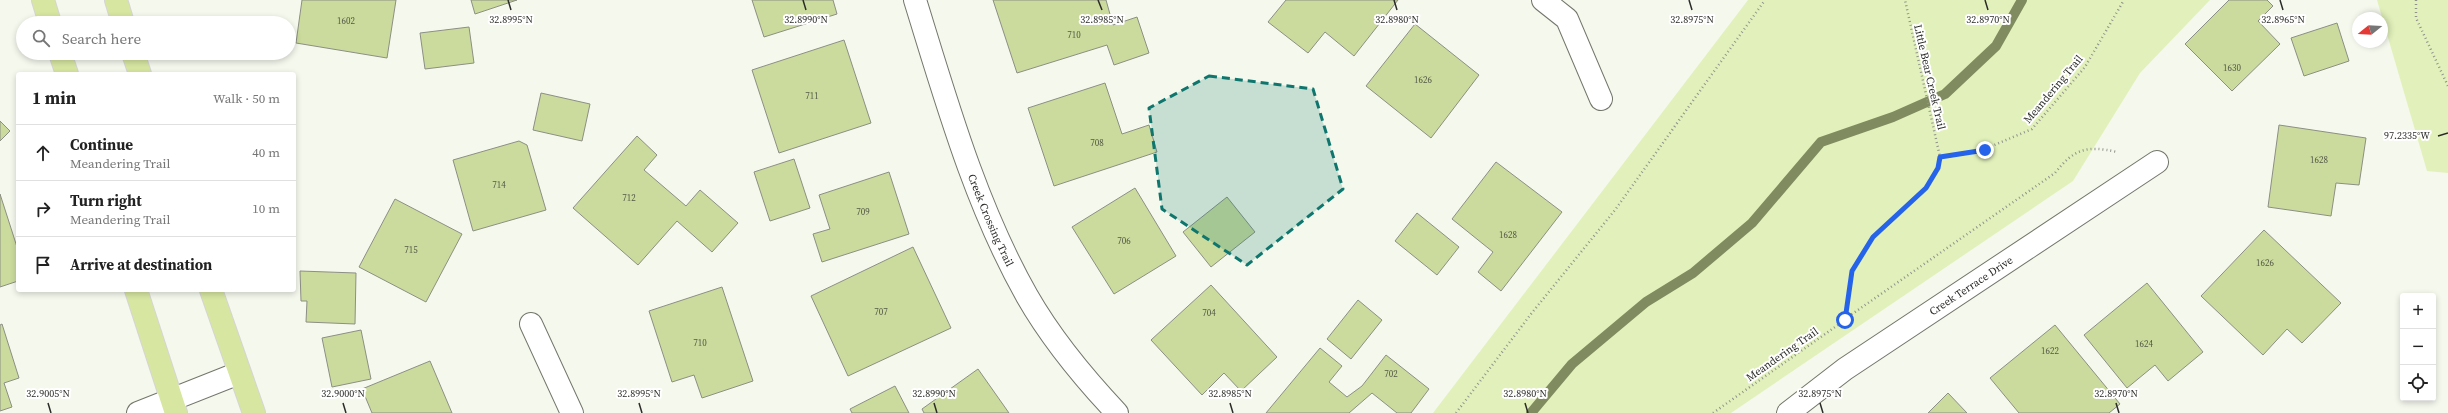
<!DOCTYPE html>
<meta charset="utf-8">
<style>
:root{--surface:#fff;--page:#f6f6f6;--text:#222;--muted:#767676;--line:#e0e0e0}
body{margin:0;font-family:"Source Serif 4",serif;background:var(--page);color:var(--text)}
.controls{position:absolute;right:12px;bottom:12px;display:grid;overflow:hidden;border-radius:4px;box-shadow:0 2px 6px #0003}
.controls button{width:36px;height:36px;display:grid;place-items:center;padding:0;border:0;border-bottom:1px solid var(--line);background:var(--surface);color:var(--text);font:20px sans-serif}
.compass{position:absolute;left:2352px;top:12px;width:36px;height:36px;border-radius:50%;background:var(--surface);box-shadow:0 2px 6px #0003;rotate:252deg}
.stop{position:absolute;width:12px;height:12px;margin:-9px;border:3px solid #2563eb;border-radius:50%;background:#fff}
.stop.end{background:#2563eb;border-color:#fff;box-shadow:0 1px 4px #0008}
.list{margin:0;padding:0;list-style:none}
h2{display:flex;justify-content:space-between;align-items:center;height:52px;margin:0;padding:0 16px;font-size:17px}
h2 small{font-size:13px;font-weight:400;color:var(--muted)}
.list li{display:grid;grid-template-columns:26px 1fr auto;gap:12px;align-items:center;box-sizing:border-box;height:56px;padding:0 16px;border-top:1px solid var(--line)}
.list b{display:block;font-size:15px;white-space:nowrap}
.list p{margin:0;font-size:13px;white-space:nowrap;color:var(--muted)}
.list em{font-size:13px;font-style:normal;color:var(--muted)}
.icon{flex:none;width:22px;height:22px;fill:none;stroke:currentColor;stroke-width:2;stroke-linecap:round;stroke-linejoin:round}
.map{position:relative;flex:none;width:2448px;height:413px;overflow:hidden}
.search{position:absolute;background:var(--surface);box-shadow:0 2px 6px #0003;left:16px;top:16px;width:280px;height:44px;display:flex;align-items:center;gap:10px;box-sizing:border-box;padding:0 14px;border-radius:22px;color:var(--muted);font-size:15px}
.panel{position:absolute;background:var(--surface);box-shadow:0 2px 6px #0003;left:16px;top:72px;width:280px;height:220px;border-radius:4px}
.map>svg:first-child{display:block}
</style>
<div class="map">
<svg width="2448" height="413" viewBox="0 0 2448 413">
<rect width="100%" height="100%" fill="#f5f8ed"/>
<path fill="#e2f1bb" d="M1748,0h462l-70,73 -67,108 -342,232h-298z
M2377,0h71v173l-21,-2z"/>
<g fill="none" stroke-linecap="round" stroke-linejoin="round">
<path stroke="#808b5f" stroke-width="10" d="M1531,413l41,-49 74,-62 47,-29 59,-50 69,-81 72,-25 52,-23 51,-48 26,-46"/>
</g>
<path fill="#cbdb9d" stroke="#8c8f84" d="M302,0h94l-9,58 -91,-15z
M471,0h46l-42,14z
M752,0h81l4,14 -73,23z
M993,0h113l7,25 24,-8 12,36 -35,12 -7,-20 -90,28z
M1286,0h112l-44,56 -29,-24 -17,21 -40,-31z
M2229,0h38l6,6 -15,15 22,23 -48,47 -47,-47z
M2337,23l12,38 -45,15 -13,-38z
M1415,24l64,51 -48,63 -65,-52z
M469,27l5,36 -49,6 -5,-36z
M844,40l27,83 -92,30 -27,-83z
M1105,83l17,51 27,-9 8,27 -103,34 -26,-78z
M541,93l49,11 -8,37 -49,-11z
M0,121l10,10 -10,10z
M2279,125l87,13 -7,47 -23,-2 -5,33 -63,-9z
M637,136l20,19 -13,15 42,36 14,-16 38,33 -26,29 -35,-31 -39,44 -65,-57z
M519,141l8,4 19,65 -73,21 -20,-71z
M794,159l16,49 -40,13 -16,-49z
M1496,162l66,50 -61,79 -23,-19 15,-20 -41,-33z
M889,172l20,62 -87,28 -9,-28 17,-5 -11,-34z
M1135,188l41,68 -62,38 -42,-67z
M0,194l18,56v31l-18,6z
M1227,197l28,35 -44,35 -28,-35z
M395,199l67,35 -36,68 -67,-35z
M1417,213l42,34 -22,28 -42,-34z
M2264,230l77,73 -39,40 -15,-14 -24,26 -62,-59z
M913,247l38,81 -103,48 -37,-80z
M300,271l56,2 -1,51 -49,-2 1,-21h-6z
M2147,283l56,69 -35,29 -13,-16 -28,23 -43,-53z
M1211,285l66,72 -36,34 -17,-18 -22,22 -51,-55z
M722,287l31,94 -51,17 -8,-23 -22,7 -23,-71z
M1358,300l24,20 -31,39 -24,-20z
M2,324l17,54 -15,5 8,24 -12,4v-86z
M2055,325l65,79 -11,9h-90l-29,-35z
M361,330l10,49 -39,8 -10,-49z
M1320,348l22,18 -13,16 18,15 15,-11 24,-31 43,34 -18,24h-14l-25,-20 -23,20h-83z
M430,361l22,52h-80l-10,-24z
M978,369l31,44h-85l-2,-4z
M895,386l14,27h-57l-2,-4z
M1948,393l19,20h-39z"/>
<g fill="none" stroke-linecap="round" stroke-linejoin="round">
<defs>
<g id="minor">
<path id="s1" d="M915,0c31,100 60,204 112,296 24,42 57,82 90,117"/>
<path d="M1543,0l24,19 34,80"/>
<path d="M531,324l41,89"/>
<path d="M138,413l101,-40"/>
<path id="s2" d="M1788,413l57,-44 312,-207"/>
</g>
<path id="primary" d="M43,0l7,23
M116,0l7,23
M60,53l7,21
M133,53l7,21
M136,290l40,123
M211,290l43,123"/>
</defs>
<use href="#minor" stroke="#73766b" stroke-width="24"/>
<use href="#primary" stroke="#d5d5d4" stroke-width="24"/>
<path stroke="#91938c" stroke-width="2.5" stroke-dasharray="1 3" stroke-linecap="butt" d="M2416,0v18l32,68
M1940,157l45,-8 47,-20 53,-62 39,-67
M1845,319l210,-146c19,-24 31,-28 62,-21
M1456,413l75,-99 84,-104 150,-210
M1713,413l132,-93 7,-49 21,-34 53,-49 12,-20 2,-11 -35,-157"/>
<use href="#minor" stroke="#fff" stroke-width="22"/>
<use href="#primary" stroke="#d7e6a1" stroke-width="22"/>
</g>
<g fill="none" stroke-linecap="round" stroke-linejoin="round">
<path stroke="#2563eb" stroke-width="5" d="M1845,320l7,-49 21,-34 53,-49 12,-20 2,-11 45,-7"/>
</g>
<path fill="#0f766e" fill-opacity="0.2" stroke="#0f766e" stroke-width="3" stroke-dasharray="8 5" stroke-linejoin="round" d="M1209,76l104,13 30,100 -96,76 -85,-56 -13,-101z"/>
<path fill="none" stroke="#2b2c28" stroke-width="1.5" d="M508,0l3,10M803,0l3,10M1098,0l4,10M1394,0l3,10M1689,0l3,10M1985,0l3,10M2280,0l3,10M2438,136l10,-3M48,403l3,10M343,403l3,10M639,403l3,10M934,403l3,10M1230,403l3,10M1525,403l3,10M1820,403l3,10M2116,403l3,10"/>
<g text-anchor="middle" stroke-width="4" stroke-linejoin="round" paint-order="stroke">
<g font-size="9" fill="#535845">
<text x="346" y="24">1602</text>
<text x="1074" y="38">710</text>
<text x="2232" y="71">1630</text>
<text x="1423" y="83">1626</text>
<text x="812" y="99">711</text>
<text x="1097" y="146">708</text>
<text x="2319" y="163">1628</text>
<text x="499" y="188">714</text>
<text x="629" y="201">712</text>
<text x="863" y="215">709</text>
<text x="1508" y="238">1628</text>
<text x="1124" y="244">706</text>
<text x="411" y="253">715</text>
<text x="2265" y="266">1626</text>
<text x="881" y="315">707</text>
<text x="1209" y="316">704</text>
<text x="700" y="346">710</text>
<text x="2144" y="347">1624</text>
<text x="2050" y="354">1622</text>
<text x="1391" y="377">702</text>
</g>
<g font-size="11" fill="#2b2c28" stroke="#fff">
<text transform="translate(1930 77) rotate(77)" y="4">Little Bear Creek Trail</text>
<text transform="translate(2053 89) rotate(-50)" y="4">Meandering Trail</text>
<text dy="4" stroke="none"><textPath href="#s1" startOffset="233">Creek Crossing Trail</textPath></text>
<text dy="4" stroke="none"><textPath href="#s2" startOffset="223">Creek Terrace Drive</textPath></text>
<text transform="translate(1782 354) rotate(-35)" y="4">Meandering Trail</text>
</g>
</g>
<g font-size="10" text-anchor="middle" fill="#2b2c28" stroke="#fff" stroke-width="4" stroke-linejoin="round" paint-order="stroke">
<text x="511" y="23">32.8995°N</text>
<text x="806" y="23">32.8990°N</text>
<text x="1102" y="23">32.8985°N</text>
<text x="1397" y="23">32.8980°N</text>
<text x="1692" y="23">32.8975°N</text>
<text x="1988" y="23">32.8970°N</text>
<text x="2283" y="23">32.8965°N</text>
<text x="2407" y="139">97.2335°W</text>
<text x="48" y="397">32.9005°N</text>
<text x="343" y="397">32.9000°N</text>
<text x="639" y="397">32.8995°N</text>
<text x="934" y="397">32.8990°N</text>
<text x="1230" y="397">32.8985°N</text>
<text x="1525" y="397">32.8980°N</text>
<text x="1820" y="397">32.8975°N</text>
<text x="2116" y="397">32.8970°N</text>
</g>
</svg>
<div class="controls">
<button>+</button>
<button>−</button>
<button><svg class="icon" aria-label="locate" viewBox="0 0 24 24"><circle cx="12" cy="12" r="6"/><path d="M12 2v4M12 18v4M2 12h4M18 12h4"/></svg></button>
</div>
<svg class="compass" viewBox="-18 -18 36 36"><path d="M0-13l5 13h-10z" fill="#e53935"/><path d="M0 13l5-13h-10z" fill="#767676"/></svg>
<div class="stop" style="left:1845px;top:320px"></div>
<div class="stop end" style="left:1985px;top:150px"></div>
<div class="search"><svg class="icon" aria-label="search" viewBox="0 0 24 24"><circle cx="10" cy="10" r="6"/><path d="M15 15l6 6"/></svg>Search here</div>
<section class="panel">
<h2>1 min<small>Walk · 50 m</small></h2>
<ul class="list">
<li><svg class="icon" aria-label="ahead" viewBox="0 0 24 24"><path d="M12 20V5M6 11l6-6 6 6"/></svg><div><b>Continue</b><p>Meandering Trail</p></div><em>40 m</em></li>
<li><svg class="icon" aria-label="right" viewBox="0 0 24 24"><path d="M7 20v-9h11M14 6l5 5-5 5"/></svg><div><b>Turn right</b><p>Meandering Trail</p></div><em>10 m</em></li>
<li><svg class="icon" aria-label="arrive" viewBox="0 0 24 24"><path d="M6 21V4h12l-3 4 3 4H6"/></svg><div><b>Arrive at destination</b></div></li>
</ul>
</section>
</div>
